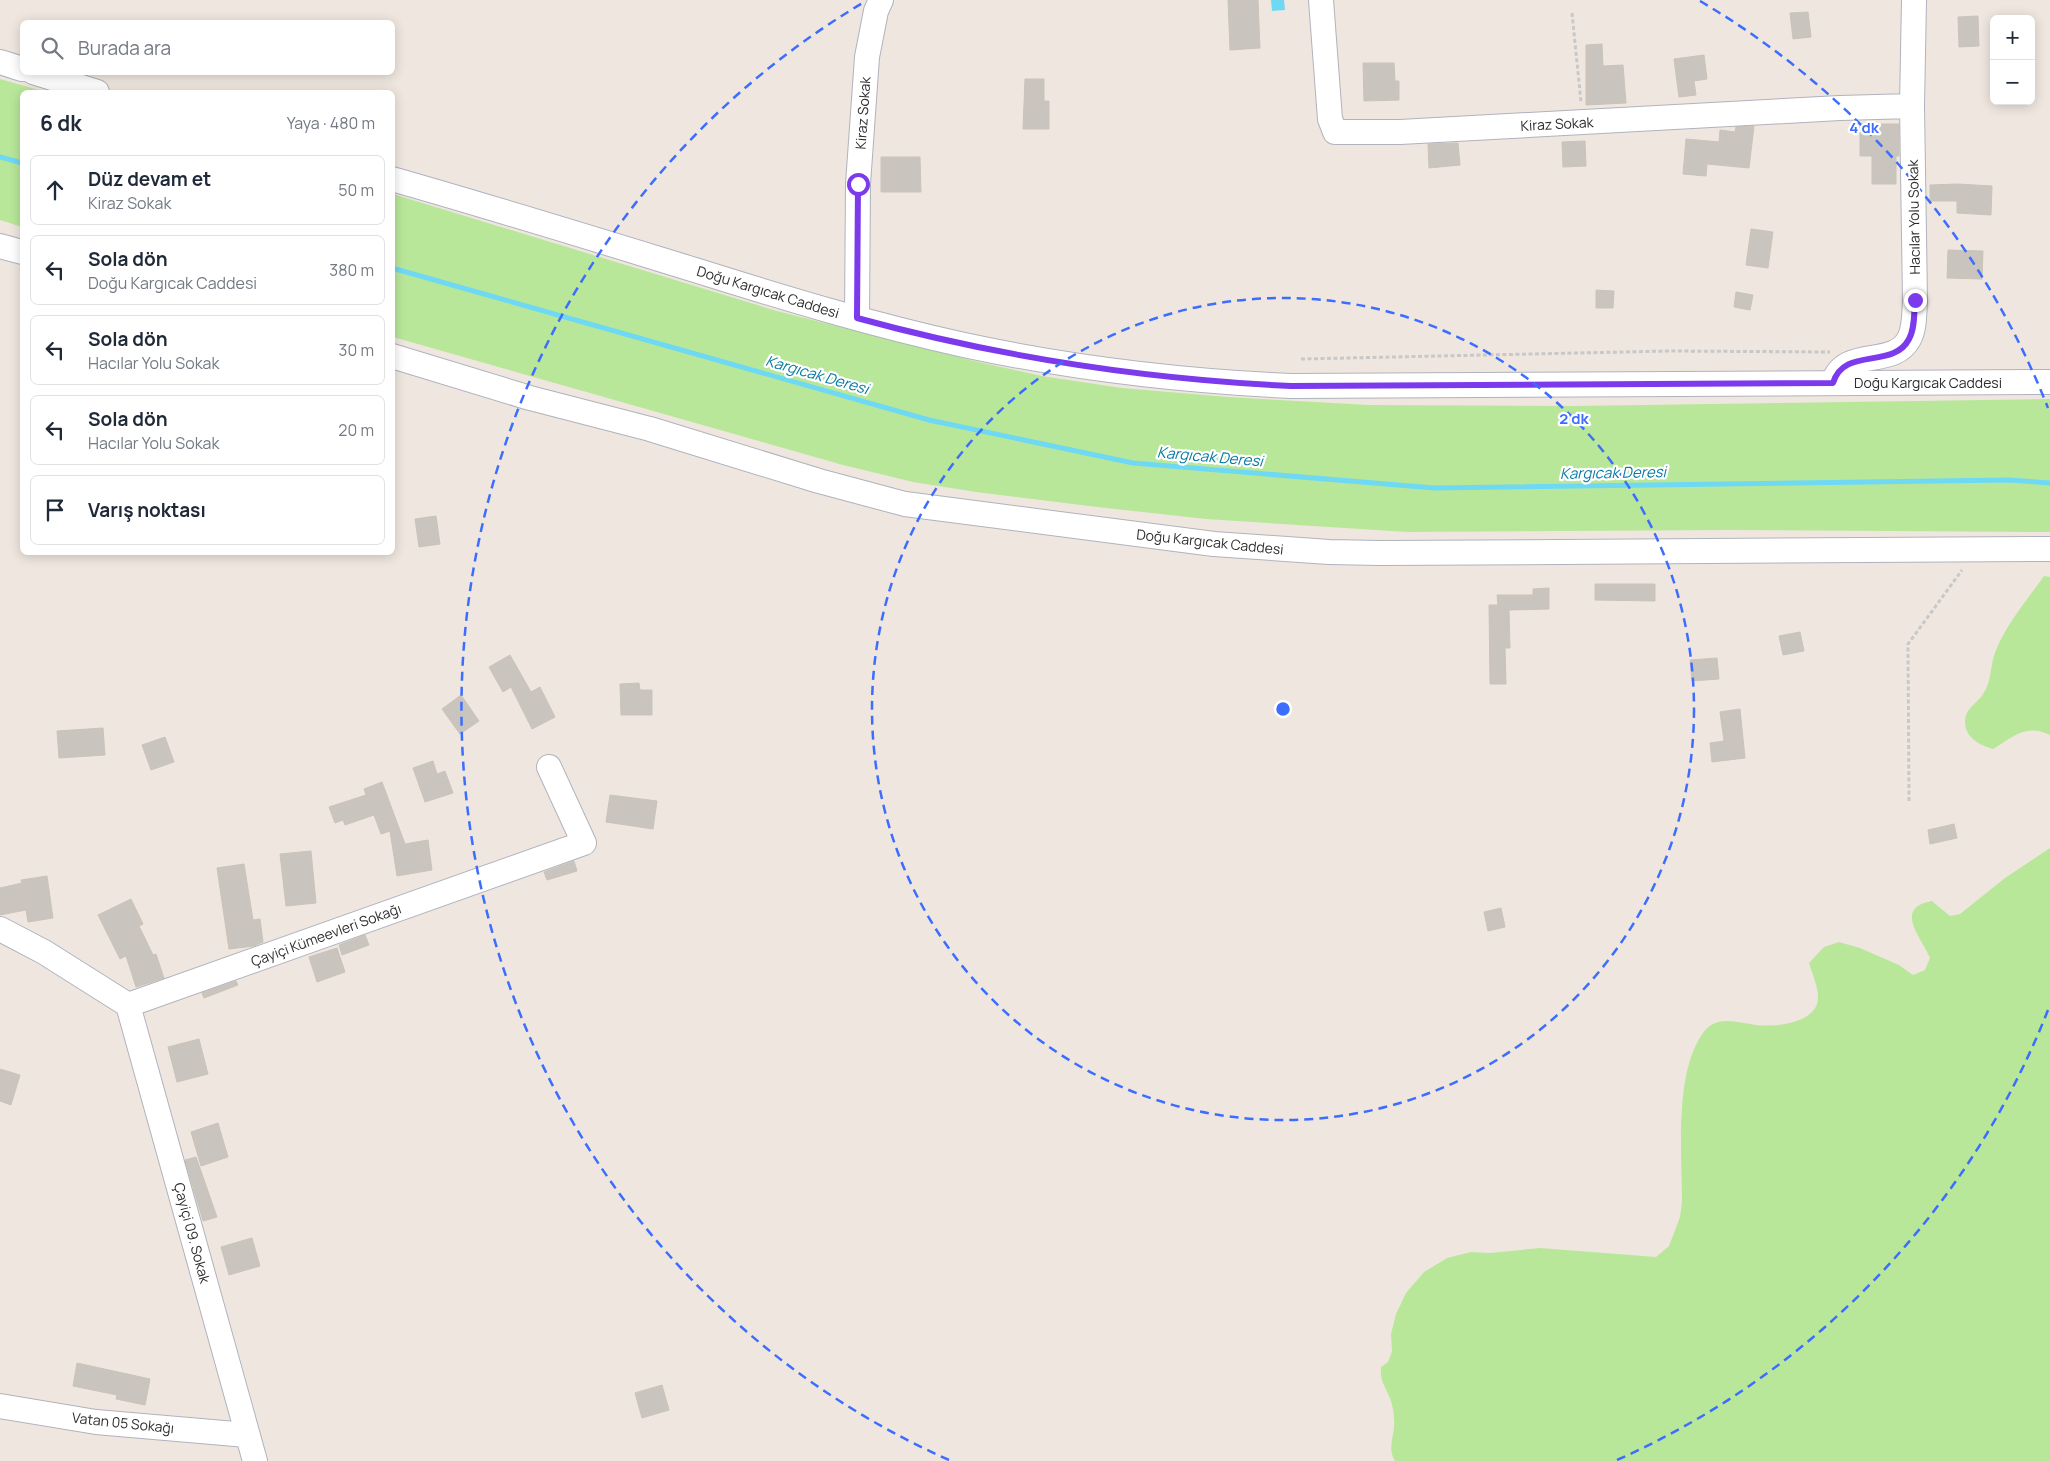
<!DOCTYPE html>
<html lang="tr">
<meta charset="utf-8">
<style>
:root{--surface:#fff;--page:#f2f2f3;--text:#1f2937;--muted:#747a83;--line:#e0e1e3}
body{margin:0;font-family:Manrope,sans-serif;background:var(--page);color:var(--text)}
.controls{position:absolute;right:15px;top:15px;display:grid;overflow:hidden;border-radius:8px;box-shadow:0 2px 12px #0003}
.controls button{width:45px;height:45px;display:grid;place-items:center;padding:0;border:0;border-bottom:1px solid var(--line);background:var(--surface);color:var(--text);font:25px sans-serif}
.stop{position:absolute;width:15px;height:15px;margin:-11px;border:4px solid #7c3aed;border-radius:50%;background:#fff}
.stop.end{background:#7c3aed;border-color:#fff;box-shadow:0 1px 5px #0008}
.list{margin:0;padding:0;list-style:none}
h2{display:flex;justify-content:space-between;align-items:center;height:65px;margin:0;padding:0 20px;font-size:21px}
h2 small{font-size:16px;font-weight:400;color:var(--muted)}
.list li{display:grid;grid-template-columns:32px 1fr auto;gap:15px;align-items:center;box-sizing:border-box;height:70px;margin:0 10px 10px;padding:0 10px;border:1px solid var(--line);border-radius:8px}
.list b{display:block;font-size:19px;white-space:nowrap}
.list p{margin:0;font-size:16px;white-space:nowrap;color:var(--muted)}
.list em{font-size:16px;font-style:normal;color:var(--muted)}
.icon{flex:none;width:28px;height:28px;fill:none;stroke:currentColor;stroke-width:2;stroke-linecap:round;stroke-linejoin:round}
.map{position:relative;flex:none;width:2050px;height:1461px;overflow:hidden}
.search{position:absolute;background:var(--surface);box-shadow:0 2px 12px #0003;left:20px;top:20px;width:375px;height:55px;display:flex;align-items:center;gap:12px;box-sizing:border-box;padding:0 18px;border-radius:8px;color:var(--muted);font-size:19px}
.panel{position:absolute;background:var(--surface);box-shadow:0 2px 12px #0003;left:20px;top:90px;width:375px;height:465px;border-radius:8px}
.map>svg:first-child{display:block}
</style>
<div class="map">
<svg width="2050" height="1461" viewBox="0 0 2050 1461">
<rect width="100%" height="100%" fill="#efe7df"/>
<path fill="#b9e79a" d="M0,79l46,13h-24v135l-22,-7z
M393,194l384,117 197,50 68,15 80,12 106,9 141,8 204,1 477,-7v133l-321,-2 -322,2 -201,-13 -109,-12 -121,-15 -63,-10 -70,-17 -450,-128z
M2044,576l6,1v158c-24,-12 -37,2 -57,14 -13,-4 -28,-11 -28,-27 0,-14 12,-18 18,-28 9,-12 7,-31 13,-44 11,-27 31,-50 48,-74z
M2050,848v613h-655c-9,-14 1,-28 -1,-42 0,-7 -2,-17 -5,-23 -5,-11 -9,-16 -8,-29l7,-5 4,-11 -1,-17 5,-20 10,-21 18,-21 23,-14 24,-6 19,1 50,-5 116,9 13,-11 11,-29 2,-15c0,-48 -8,-129 21,-169 14,-19 34,-10 53,-8 18,2 54,-1 61,-21 4,-12 -5,-30 -8,-41l15,-16 15,-5 21,6 39,17 14,10 12,-5 5,-12c-9,-21 -37,-50 2,-57l18,15 10,-2 45,-36z"/>
<path fill="#6fd9f3" d="M1271,0h13l1,10 -13,1z"/>
<g fill="none" stroke-linecap="round" stroke-linejoin="round">
<path stroke="#6fd9f3" stroke-width="5" d="M0,157l22,6
M392,268l537,152 204,43 301,25 574,-8 42,3"/>
</g>
<path fill="#cac4be" stroke="#cac3b8" d="M1228,0h30l2,48 -30,2z
M1808,12l3,25 -18,2 -3,-26z
M1978,16l1,30 -20,1 -1,-30z
M1602,44l1,22 20,-1 3,38 -40,2v-60z
M1704,55l3,24 -13,2 2,14 -17,2 -5,-38z
M1363,63h31l1,18h4v19l-35,1z
M1025,79h19v22h5v28h-26z
M1860,124h39v32h-3v28h-24v-28h-12z
M1754,126l-5,42 -42,-4 -1,12 -23,-2 3,-35 33,3 1,-12 15,2 1,-5z
M1585,141l1,25 -23,1 -1,-25z
M1458,143l2,22 -31,3 -1,-24z
M881,157h39l1,35h-40z
M1958,184l34,2 -1,29 -34,-2v-12h-27v-16z
M1751,229l22,3 -5,36 -22,-3z
M1948,250l35,1 -1,28 -35,-1z
M1596,290l18,1 -1,17h-17z
M1736,292l17,3 -3,15 -16,-3z
M436,516l4,28 -21,3 -4,-28z
M1595,584h60v17l-60,-1z
M1549,588v21l-40,1 1,38h-5l1,36h-16l-1,-79h9l-1,-10h36v-6z
M1800,632l4,19 -21,4 -4,-19z
M510,655l21,37 9,-5 15,30 -23,12 -21,-42 -8,5 -14,-25z
M1717,658l2,21 -27,2 -2,-21z
M639,683l1,7h12v25h-31l-1,-31z
M461,695l18,26 -19,13 -18,-25z
M1740,709l5,49 -33,4 -2,-19 14,-2 -4,-29z
M103,728l2,27 -46,3 -2,-27z
M165,737l9,25 -23,8 -9,-25z
M433,761l4,13 8,-3 8,22 -28,9 -12,-34z
M382,782l23,62 23,-4 4,30 -35,6 -7,-45 -9,3 -7,-19 -29,10 -2,-5 -8,3 -6,-16 37,-12 -2,-6z
M610,795l47,6 -4,28 -47,-7z
M1954,824l3,14 -27,6 -2,-14z
M311,851l5,52 -30,3 -6,-52z
M574,861l3,10 -30,9 -3,-8z
M244,864l9,56 7,-1 3,23 -9,4 -25,3 -12,-81z
M47,876l6,42 -25,4 -2,-12 -26,5v-27l22,-5 -1,-3z
M131,899l12,25 -4,2 14,29 3,-1 8,24 -28,9 -10,-31 -6,3 -22,-44z
M1501,908l4,19 -17,4 -4,-19z
M365,935l4,10 -27,10 -3,-10z
M337,948l8,24 -28,10 -8,-25z
M236,981l2,4 -34,13 -2,-5z
M199,1039l9,35 -31,8 -9,-35z
M0,1069l20,6 -9,30 -11,-4z
M218,1123l10,34 -27,9 -10,-34z
M196,1157l21,60 -14,4 -18,-61z
M252,1238l8,28 -31,9 -8,-28z
M77,1363l73,16 -5,26 -29,-6 1,-4 -44,-9z
M662,1385l7,25 -27,8 -7,-25z"/>
<g fill="none" stroke-linecap="round" stroke-linejoin="round">
<defs>
<path id="minor" d="M1321,0l9,119 5,13h65l440,-24 72,-2
M0,62l22,7
M33,72l64,20
M392,179c102,29 202,60 303,91 89,28 178,55 269,75 107,23 218,36 327,41l759,-4
M0,246l22,6
M857,318l1,-134 9,-127 9,-46 5,-11
M392,356l138,42 120,31 169,52 86,23 309,40 115,8 51,1 670,-4
M1833,383c11,-37 60,-14 76,-44 6,-11 5,-26 6,-38l-3,-195 2,-106
M0,929l44,23 84,53 456,-162 -35,-76
M128,1005l127,456
M0,1406l96,16 151,13"/>
</defs>
<use href="#minor" stroke="#afb3bd" stroke-width="26"/>
<path stroke="#c8c8c8" stroke-width="3" stroke-dasharray="4 2.5" stroke-linecap="butt" d="M1572,13l9,89
M1301,359l368,-8 161,1
M1909,801l-1,-157 54,-74"/>
<use href="#minor" stroke="#fff" stroke-width="24"/>
</g>
<g fill="none" stroke-linecap="round" stroke-linejoin="round">
<path stroke="#7c3aed" stroke-width="6" d="M858,184l-1,134c142,39 287,61 434,68l542,-3c11,-37 60,-13 76,-44 6,-11 5,-26 6,-39"/>
</g>
<g fill="none" stroke="#3c6dff" stroke-width="2.5" stroke-dasharray="9 6">
<circle cx="1283" cy="709" r="411"/>
<path d="M2048 1010A822 822 0 0 1 1617 1460M949 1460A822 822 0 0 1 866 1M1700 1A822 822 0 0 1 2048 408"/>
</g>
<g text-anchor="middle" stroke-width="4.5" stroke-linejoin="round" paint-order="stroke">
<g font-size="14" fill="#2d2d2d" stroke="#fff">
<text transform="translate(863 113) rotate(-86)" y="5">Kiraz Sokak</text>
<text transform="translate(1557 124) rotate(-3)" y="5">Kiraz Sokak</text>
<text transform="translate(1914 217) rotate(-91)" y="5">Hacılar Yolu Sokak</text>
<text transform="translate(768 292) rotate(17)" y="5">Doğu Kargıcak Caddesi</text>
<text x="1928" y="388">Doğu Kargıcak Caddesi</text>
<text transform="translate(1210 542) rotate(6)" y="5">Doğu Kargıcak Caddesi</text>
<text transform="translate(326 935) rotate(-20)" y="5">Çayiçi Kümeevleri Sokağı</text>
<text transform="translate(192 1233) rotate(75)" y="5">Çayiçi 09. Sokak</text>
<text transform="translate(123 1423) rotate(6)" y="5">Vatan 05 Sokağı</text>
</g>
<g font-size="15" font-style="italic" fill="#097aa5" stroke="#fff">
<text transform="translate(817 375) rotate(16)" y="5">Kargıcak Deresi</text>
<text transform="translate(1210 457) rotate(5)" y="5">Kargıcak Deresi</text>
<text transform="translate(1613 473) rotate(-1)" y="5">Kargıcak Deresi</text>
</g>
</g>
<circle cx="1283" cy="709" r="8" fill="#3c6dff" stroke="#fff" stroke-width="2.5"/>
<g font-size="15" text-anchor="middle" font-weight="bold" fill="#3c6dff" stroke="#fff" stroke-width="4.5" stroke-linejoin="round" paint-order="stroke">
<text x="1864" y="133">4 dk</text>
<text x="1574" y="424">2 dk</text>
</g>
</svg>
<div class="controls">
<button>+</button>
<button>−</button>
</div>
<div class="stop" style="left:858px;top:184px"></div>
<div class="stop end" style="left:1915px;top:300px"></div>
<div class="search"><svg class="icon" aria-label="search" viewBox="0 0 24 24"><circle cx="10" cy="10" r="6"/><path d="M15 15l6 6"/></svg>Burada ara</div>
<section class="panel">
<h2>6 dk<small>Yaya · 480 m</small></h2>
<ul class="list">
<li><svg class="icon" aria-label="ahead" viewBox="0 0 24 24"><path d="M12 20V5M6 11l6-6 6 6"/></svg><div><b>Düz devam et</b><p>Kiraz Sokak</p></div><em>50 m</em></li>
<li><svg class="icon" aria-label="left" viewBox="0 0 24 24"><path d="M17 20v-9H6M10 6l-5 5 5 5"/></svg><div><b>Sola dön</b><p>Doğu Kargıcak Caddesi</p></div><em>380 m</em></li>
<li><svg class="icon" aria-label="left" viewBox="0 0 24 24"><path d="M17 20v-9H6M10 6l-5 5 5 5"/></svg><div><b>Sola dön</b><p>Hacılar Yolu Sokak</p></div><em>30 m</em></li>
<li><svg class="icon" aria-label="left" viewBox="0 0 24 24"><path d="M17 20v-9H6M10 6l-5 5 5 5"/></svg><div><b>Sola dön</b><p>Hacılar Yolu Sokak</p></div><em>20 m</em></li>
<li><svg class="icon" aria-label="arrive" viewBox="0 0 24 24"><path d="M6 21V4h12l-3 4 3 4H6"/></svg><div><b>Varış noktası</b></div></li>
</ul>
</section>
</div>
